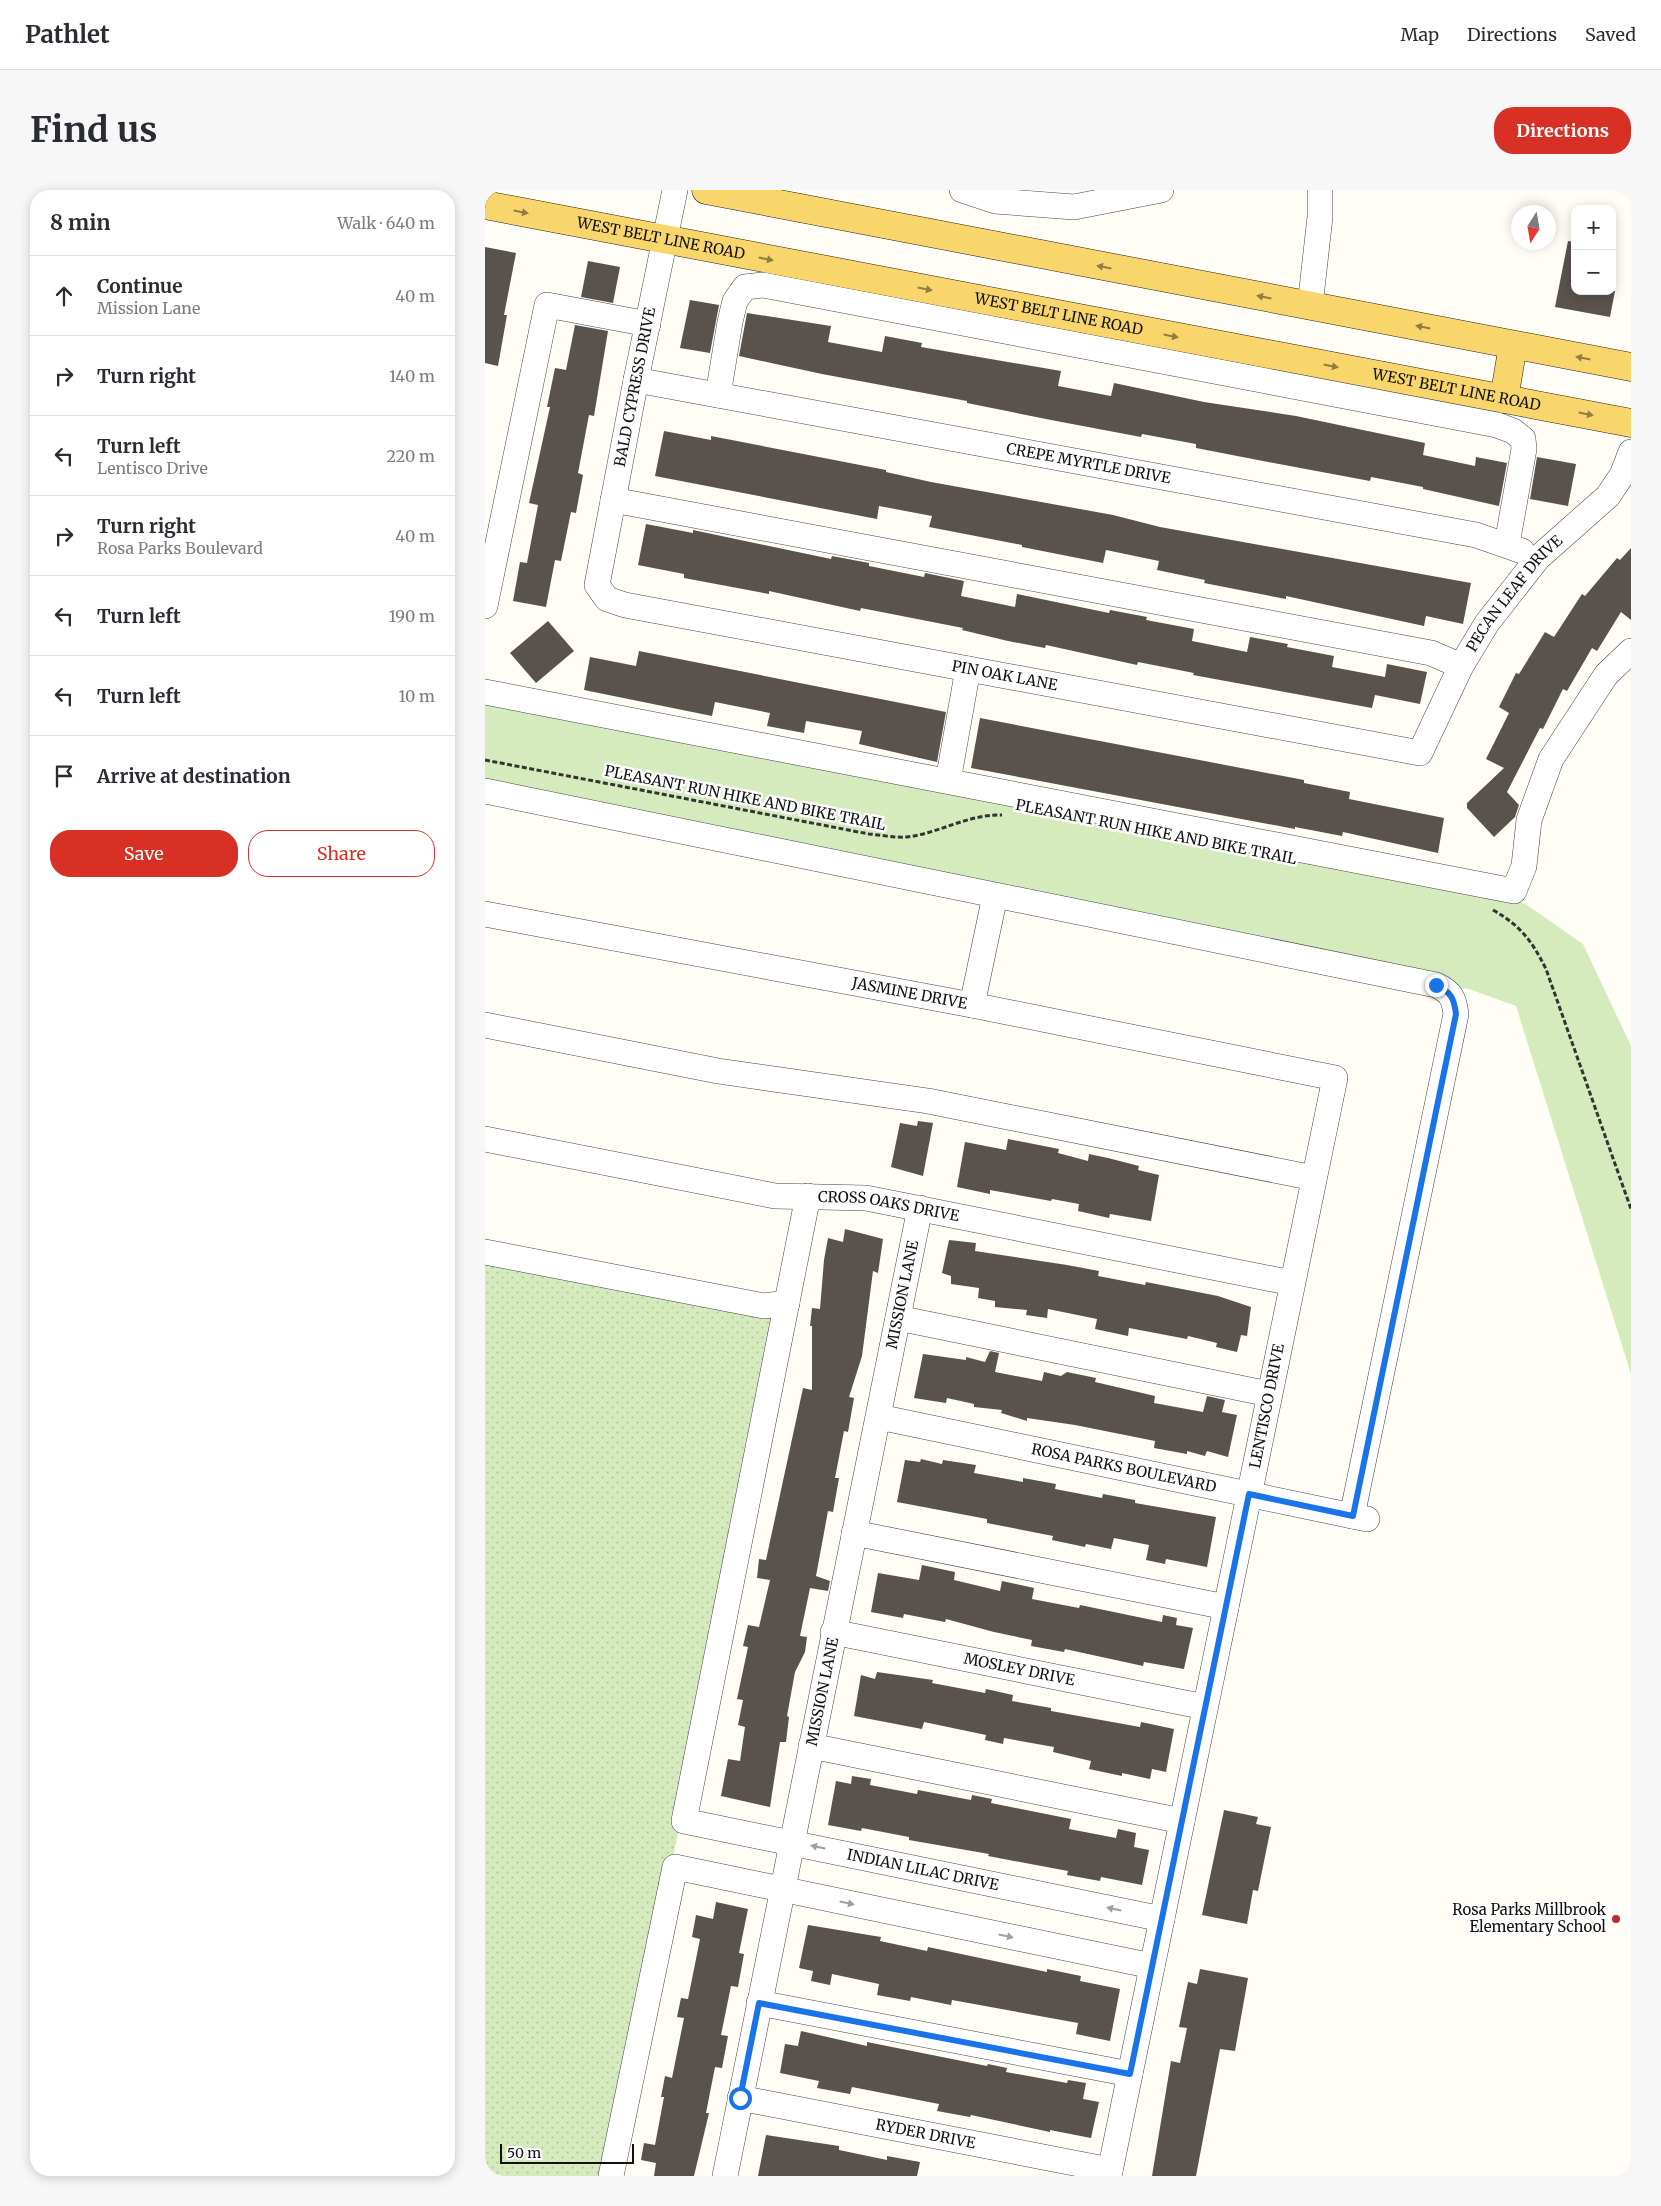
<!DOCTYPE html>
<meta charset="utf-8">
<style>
:root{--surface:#fff;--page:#f7f7f7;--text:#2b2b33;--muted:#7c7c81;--line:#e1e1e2;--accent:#d93025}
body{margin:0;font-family:Merriweather,serif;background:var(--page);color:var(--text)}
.controls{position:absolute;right:15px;top:15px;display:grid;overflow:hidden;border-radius:10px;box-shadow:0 2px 12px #0003}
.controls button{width:45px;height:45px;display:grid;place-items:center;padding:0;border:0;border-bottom:1px solid var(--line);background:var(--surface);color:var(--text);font:25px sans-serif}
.compass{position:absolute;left:1026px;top:15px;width:45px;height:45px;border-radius:50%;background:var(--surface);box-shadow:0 2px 12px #0003;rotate:191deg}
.scale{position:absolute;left:15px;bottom:12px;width:134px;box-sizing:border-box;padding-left:5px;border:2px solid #111;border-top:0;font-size:14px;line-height:18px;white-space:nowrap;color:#111;-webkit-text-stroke:4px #fff;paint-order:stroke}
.stop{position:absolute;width:15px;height:15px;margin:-11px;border:4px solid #1a73e8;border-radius:50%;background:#fff}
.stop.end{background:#1a73e8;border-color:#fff;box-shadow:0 1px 5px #0008}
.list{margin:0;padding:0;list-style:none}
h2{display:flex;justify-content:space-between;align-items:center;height:65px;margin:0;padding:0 20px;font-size:21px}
h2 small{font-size:16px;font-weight:400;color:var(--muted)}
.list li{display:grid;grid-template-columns:32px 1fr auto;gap:15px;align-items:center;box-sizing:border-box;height:80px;padding:0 20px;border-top:1px solid var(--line)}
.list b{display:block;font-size:19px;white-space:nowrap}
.list p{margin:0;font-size:16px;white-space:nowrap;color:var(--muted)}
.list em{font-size:16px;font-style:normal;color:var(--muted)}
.actions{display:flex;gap:10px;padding:15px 20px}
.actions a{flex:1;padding:11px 0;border:1px solid var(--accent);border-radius:20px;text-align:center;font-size:18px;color:var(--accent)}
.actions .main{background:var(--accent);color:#fff}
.icon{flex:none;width:28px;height:28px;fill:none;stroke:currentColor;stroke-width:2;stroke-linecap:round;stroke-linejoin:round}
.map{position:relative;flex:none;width:1146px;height:1986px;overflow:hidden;border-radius:20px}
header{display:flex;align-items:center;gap:30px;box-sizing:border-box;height:70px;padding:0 25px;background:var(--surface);border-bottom:1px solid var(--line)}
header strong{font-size:24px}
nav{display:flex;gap:28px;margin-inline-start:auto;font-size:18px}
.intro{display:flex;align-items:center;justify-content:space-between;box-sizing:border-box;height:120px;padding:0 30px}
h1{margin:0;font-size:35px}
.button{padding:12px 22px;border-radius:20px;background:var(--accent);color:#fff;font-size:18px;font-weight:700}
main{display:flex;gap:30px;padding:0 30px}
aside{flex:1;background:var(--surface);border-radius:20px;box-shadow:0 2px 12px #0003}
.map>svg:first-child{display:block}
</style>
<header>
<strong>Pathlet</strong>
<nav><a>Map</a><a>Directions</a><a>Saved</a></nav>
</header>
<div class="intro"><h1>Find us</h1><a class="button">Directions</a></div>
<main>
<aside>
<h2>8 min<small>Walk · 640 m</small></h2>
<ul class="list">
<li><svg class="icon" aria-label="ahead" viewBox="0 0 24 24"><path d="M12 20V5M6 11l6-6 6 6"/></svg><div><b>Continue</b><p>Mission Lane</p></div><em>40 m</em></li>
<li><svg class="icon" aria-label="right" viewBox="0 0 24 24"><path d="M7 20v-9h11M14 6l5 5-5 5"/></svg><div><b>Turn right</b></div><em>140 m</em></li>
<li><svg class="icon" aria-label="left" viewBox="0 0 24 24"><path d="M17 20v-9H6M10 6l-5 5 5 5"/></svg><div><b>Turn left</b><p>Lentisco Drive</p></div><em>220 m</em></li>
<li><svg class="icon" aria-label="right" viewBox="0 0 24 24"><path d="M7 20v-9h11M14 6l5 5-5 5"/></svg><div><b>Turn right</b><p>Rosa Parks Boulevard</p></div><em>40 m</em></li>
<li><svg class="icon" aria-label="left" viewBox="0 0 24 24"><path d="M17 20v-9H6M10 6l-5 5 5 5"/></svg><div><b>Turn left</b></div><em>190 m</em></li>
<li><svg class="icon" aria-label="left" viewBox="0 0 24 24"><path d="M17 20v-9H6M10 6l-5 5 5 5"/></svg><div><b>Turn left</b></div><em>10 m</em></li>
<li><svg class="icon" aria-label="arrive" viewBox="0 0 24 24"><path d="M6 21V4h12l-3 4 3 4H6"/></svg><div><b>Arrive at destination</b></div></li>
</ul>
<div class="actions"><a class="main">Save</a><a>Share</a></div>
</aside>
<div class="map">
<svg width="1146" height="1986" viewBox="0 0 1146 1986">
<defs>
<pattern id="grass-dots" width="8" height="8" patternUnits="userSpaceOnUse" patternTransform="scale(1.25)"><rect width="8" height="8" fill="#d5ebbd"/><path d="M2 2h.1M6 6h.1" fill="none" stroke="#b6c8a1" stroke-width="1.8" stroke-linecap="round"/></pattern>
</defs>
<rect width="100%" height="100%" fill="#fffdf5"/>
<path fill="url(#grass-dots)" d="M0,1069l297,57 -173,860h-124z"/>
<path fill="#d5ebbd" d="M0,510l1039,203 59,41 48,102v328l-115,-368 -47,-17 -984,-188z"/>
<path fill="#5a524d" d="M1083,51l7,1v49h40l-5,26 -55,-10z
M0,57l31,6 -12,62h3l-9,51 -13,-3z
M103,71l32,6 -7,36 -32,-6z
M205,110l29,5 -9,48 -30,-5z
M262,123l84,13 -3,16 54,10 3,-16 37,7 -1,4 140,24 -3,15 53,10 3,-13 90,19 92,14 129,27 -2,12 52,11 1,-9 31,6 -8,43 -76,-17v-2l-52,-10 -1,4 -91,-17 -83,-16v-4l-54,-10 -1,3 -90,-17 -84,-17v-2l-145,-27 -83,-18z
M90,135l33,6 -14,85 -5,-1 -11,58 5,2 -7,38 -5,-1 -10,49 -6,-1 -9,47 -33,-6 7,-39 7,1 11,-58 -9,-2 21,-96h-3l8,-39 11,2z
M179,241l47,9v-4l175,34v2l45,10 182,33 47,12 311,56 -8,41 -37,-8 -2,10 -138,-30v3l-82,-16 1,-3 -48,-10 2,-9 -53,-11 -3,13 -81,-16v-2l-93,-18 3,-11 -53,-10 -2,13 -222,-43z
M1052,267l39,7 -8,42 -38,-7z
M161,334l47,9v-3l138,29 1,-3 37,7v3l55,11 1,-4 39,8 -3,15 54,11 2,-13 92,19 1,-3 37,7 -1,3 48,9 -2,12 55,11 3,-15 38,7 -1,3 47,9 -2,11 53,10 2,-13 40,8 -7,32 -45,-9 -3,13 -179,-33 1,-2 -56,-11 -1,3 -91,-20 -1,3 -37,-7 -46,-11 1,-2 -102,-20 -1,3 -91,-20v3l-85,-16v-4l-46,-9z
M1146,358v72l-10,-8 -24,39 -5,-3 -25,43 -4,-2 -20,40 -3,-1 -33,64 12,13 -4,12 -21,20 -27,-29v-5l37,-35 -18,-9 23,-46 -10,-6 17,-34 3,1 26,-42 9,5 28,-43 3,2 32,-38 3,2z
M63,431l26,30 -38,32 -26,-30z
M154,461l307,61 -9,50 -78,-18 3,-13 -56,-10 -2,12 -37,-7 3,-13 -55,-11 -3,14 -128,-26 6,-33 46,9z
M495,528l324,62v3l46,9 -1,7 95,19 -6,35 -95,-21 -1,4 -47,-9v2l-324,-61z
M433,931l15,2 -10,53 -32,-9 9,-44 17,3z
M523,949l51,10 -1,4 30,8 1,-7 19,4 31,8 -1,4 21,5 -8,46 -41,-7 -1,4 -31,-7 1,-7 -27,-5 -1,2 -61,-11v4l-33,-7 8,-45 41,8z
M360,1039l38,10 -5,34 -5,-2 -11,85 -13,41 5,1 -6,34 -4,-1 -9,47h4l-6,34 -5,-1 -12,65 14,5 -2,10 -18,-3 -10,48 7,1 -2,15 -10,20 -8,44 2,1 -3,25h-6l-10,65 -49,-11 7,-37 12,2 5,-34 -7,-2 5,-25 -6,-1 11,-52 -5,-1 5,-21 11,2 11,-47 -13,-2 2,-19 7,1 37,-172 9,2v-64h-2l2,-18 8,1 4,-49 4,-22 15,4z
M464,1050l27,3 -1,8 92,14 32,6 -1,5 47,9 1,-3 72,14 33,11 -4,29 -6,-1 -4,17 -21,-5 1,-4 -29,-7 -1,3 -58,-11 -1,8 -33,-7 2,-10 -49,-10 -1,9 -21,-3 1,-5 -32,-3v-6l-17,-3 1,-10 -28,-4v-8l-9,-3z
M505,1161l9,2 -4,19 47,9 2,-9 17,4 6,-4 29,6 -1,4 60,14 -1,7 49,9 4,-16 18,4 -3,12 15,3 -9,42 -21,-6 -2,5 -18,-5v3l-33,-6 1,-7 -80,-16 -48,-7v3l-26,-8 1,-3 -28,-3v-3l-27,-6 -1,5 -32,-5 9,-44 43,6v-3l19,5z
M436,1269l21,5 1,-4 33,5 -2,8 49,9v-4l33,6 -1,5 47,9 1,-4 32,6v3l81,14 -9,50 -41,-8 -1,5 -19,-4 3,-15 -35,-7 -3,11 -25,-5 -1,3 -33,-7 1,-4 -66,-13v-4l-90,-17 8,-42 15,2z
M437,1375l33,7 -1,8 46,11 2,-10 32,7 -2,11 47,9 1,-3 82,17 1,-7 14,3 -1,7 17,3 -9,41 -40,-7 -1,4 -78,-17 -1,3 -33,-6 1,-6 -38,-8 -48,-13 -1,3 -41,-8 -1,4 -32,-6 7,-39 41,7z
M392,1482l56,8 -1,3 53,10 1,-4 27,6 -1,6 39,7v3l89,16 1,-5 33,7 -8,43 -14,-3 -2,10 -28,-6v3l-33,-7 2,-8 -38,-9 1,-5 -50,-9 -1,6 -18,-4 1,-5 -62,-13 -2,7 -68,-13 7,-41 14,4z
M367,1586l19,3 -1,6 47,9 1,-4 53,10 1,-5 20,4 -1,4 80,16 -2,10 47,9 2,-9 18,4 -2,14 15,3 -7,35 -41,-8 -1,4 -33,-6 1,-4 -80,-15 1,-2 -80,-14v-3l-47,-9 -1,3 -33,-6 8,-44 15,3z
M739,1620l34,7 -2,7 15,3 -13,64 -5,-1 -6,34 -45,-9z
M231,1712l32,7 -9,44 5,1 -6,33 -7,-1 -10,49 7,1 -6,32 -7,-1 -9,46h3l-15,63h-40l2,-13 -15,-3 3,-17 11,2 9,-48h-3l4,-21 7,2 12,-60 -7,-1 4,-19 7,1 12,-60 -8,-2 4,-22 17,4z
M323,1735l73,12 -1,4 47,10 1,-4 119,25v-3l34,7 -1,5 40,8 -10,52 -34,-7 2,-11 -126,-23 -1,5 -40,-8 -1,4 -33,-6 2,-11 -47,-10 -2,11 -19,-4 2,-10 -14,-3z
M715,1779l48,9 -13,73 -15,-2 -24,127h-44l19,-115 9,2 7,-35 -8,-1 9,-45 9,2z
M316,1841l66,15v-4l120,24 1,-2 19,4 -1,4 61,11 1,-3 18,3 -3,16 16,3 -8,36 -41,-8v2l-79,-17 -1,2 -33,-6 2,-7 -87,-17 -2,7 -33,-6 2,-7 -39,-8 5,-29 13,2z
M281,1945l73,11v4l48,10v-4l33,6 -3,14h-159z"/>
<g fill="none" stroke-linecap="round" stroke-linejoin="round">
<defs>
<g id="minor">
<path id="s1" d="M190,0l-39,190 -39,205 10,14 18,6 795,148 41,-87 26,-43 51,-65 70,-62 14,-21 9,-23"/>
<path d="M477,0l33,11 79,6 87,-17"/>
<path d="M825,116l10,-89v-27"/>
<path id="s2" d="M151,190l840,155 46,16"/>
<path d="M233,205l12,-73 5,-21 10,-14 18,-2 734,140 16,6 10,8 1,10 -17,95"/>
<path d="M128,310l818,153 30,13"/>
<path d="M0,416l62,-301 101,19"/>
<path d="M0,502l1029,199 10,-25 5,-46 22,-61 55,-84 25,-24"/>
<path d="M463,591l20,-112"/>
<path d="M0,601l951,194c15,7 18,13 20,29l-104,502"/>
<path id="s3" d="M0,724l487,91 363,73 -226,1098"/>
<path d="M487,815l23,-109"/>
<path d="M0,835l233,46 210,30 386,77"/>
<path id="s4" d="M0,949l290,57 91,2 426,85"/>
<path id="s5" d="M323,1006l-124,625 478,98"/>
<path d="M0,1062l279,54 23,-3"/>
<path d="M413,1128l371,76"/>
<path id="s6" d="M394,1227l488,102"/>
<path d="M369,1343l372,74"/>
<path id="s7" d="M348,1442l372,75"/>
<path d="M326,1556l371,75"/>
<path d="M274,1813l371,71"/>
<path id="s8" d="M255,1908l370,72"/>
<path d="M126,1986l64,-309 477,99"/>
<path id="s9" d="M240,1986l195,-968"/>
</g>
<g id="major">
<path d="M221,0l925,177"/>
<path id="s10" d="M0,15l1146,218"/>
<path d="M1019,209l9,-54"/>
</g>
</defs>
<use href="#minor" stroke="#444" stroke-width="26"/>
<use href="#major" stroke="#222" stroke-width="29"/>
<path stroke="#333" stroke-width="3" stroke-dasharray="5 2.5" stroke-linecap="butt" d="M0,570l384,74c12,1 26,4 38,3 33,-4 61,-23 95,-22
M1008,720c28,16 39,31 53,59l85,240"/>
<use href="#minor" stroke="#fff" stroke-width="25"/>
<use href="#major" stroke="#f9d66b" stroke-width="28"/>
</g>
<defs><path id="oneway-solid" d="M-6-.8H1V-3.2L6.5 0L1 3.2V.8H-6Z" transform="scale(1.25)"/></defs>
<g fill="#917d42">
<use href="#oneway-solid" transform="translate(36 22) rotate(11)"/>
<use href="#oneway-solid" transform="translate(281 69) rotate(11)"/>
<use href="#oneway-solid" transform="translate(619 77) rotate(-169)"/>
<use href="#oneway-solid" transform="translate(440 99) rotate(11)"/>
<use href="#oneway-solid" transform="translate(779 107) rotate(-169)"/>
<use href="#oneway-solid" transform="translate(938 137) rotate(-169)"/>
<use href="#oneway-solid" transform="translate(686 146) rotate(11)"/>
<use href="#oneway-solid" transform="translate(1098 168) rotate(-169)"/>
<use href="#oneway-solid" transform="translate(846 176) rotate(11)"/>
<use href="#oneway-solid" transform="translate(1101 224) rotate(11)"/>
</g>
<g fill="#a0a0a0">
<use href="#oneway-solid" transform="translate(333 1657) rotate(-168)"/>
<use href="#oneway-solid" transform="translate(362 1713) rotate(12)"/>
<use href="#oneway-solid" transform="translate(629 1719) rotate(-168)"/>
<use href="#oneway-solid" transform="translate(521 1746) rotate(12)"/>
</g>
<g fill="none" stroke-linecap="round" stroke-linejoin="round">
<path stroke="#1a73e8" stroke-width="6" d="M255,1908l19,-95 371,71 119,-580 104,22 103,-502c-2,-16 -5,-22 -20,-29"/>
</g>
<circle fill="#c4262e" stroke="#fff" stroke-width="2" cx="1131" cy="1729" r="5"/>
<g text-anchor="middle" stroke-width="5" stroke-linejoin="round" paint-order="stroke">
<g font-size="15" fill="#111" stroke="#fff">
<text dy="5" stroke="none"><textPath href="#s10" startOffset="179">WEST BELT LINE ROAD</textPath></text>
<text dy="5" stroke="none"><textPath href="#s10" startOffset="584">WEST BELT LINE ROAD</textPath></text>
<text transform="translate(150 197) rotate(-79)" y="5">BALD CYPRESS DRIVE</text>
<text dy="5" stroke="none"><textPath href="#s10" startOffset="989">WEST BELT LINE ROAD</textPath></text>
<text dy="5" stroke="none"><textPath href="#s2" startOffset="460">CREPE MYRTLE DRIVE</textPath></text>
<text dy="5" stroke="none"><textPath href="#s1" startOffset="1434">PECAN LEAF DRIVE</textPath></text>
<text dy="5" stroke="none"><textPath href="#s1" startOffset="825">PIN OAK LANE</textPath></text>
<text transform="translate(260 608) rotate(11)" y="5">PLEASANT RUN HIKE AND BIKE TRAIL</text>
<text transform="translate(671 642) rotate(11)" y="5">PLEASANT RUN HIKE AND BIKE TRAIL</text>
<text dy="5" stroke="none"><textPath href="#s3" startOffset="432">JASMINE DRIVE</textPath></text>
<text dy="5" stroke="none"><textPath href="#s4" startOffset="410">CROSS OAKS DRIVE</textPath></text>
<text dy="5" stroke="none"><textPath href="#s9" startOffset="899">MISSION LANE</textPath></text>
<text transform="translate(782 1216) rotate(-79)" y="5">LENTISCO DRIVE</text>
<text dy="5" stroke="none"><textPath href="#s6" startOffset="250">ROSA PARKS BOULEVARD</textPath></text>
<text dy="5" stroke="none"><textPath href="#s7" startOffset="190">MOSLEY DRIVE</textPath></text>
<text dy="5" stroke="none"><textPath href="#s9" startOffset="494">MISSION LANE</textPath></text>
<text dy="5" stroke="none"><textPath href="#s5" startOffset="881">INDIAN LILAC DRIVE</textPath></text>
<text dy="5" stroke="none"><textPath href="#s8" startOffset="189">RYDER DRIVE</textPath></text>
</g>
<g font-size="15" fill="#111" stroke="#fff" text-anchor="end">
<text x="1121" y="1725">Rosa Parks Millbrook<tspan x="1121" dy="17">Elementary School</tspan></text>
</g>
</g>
</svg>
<div class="controls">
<button>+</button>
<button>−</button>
</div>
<svg class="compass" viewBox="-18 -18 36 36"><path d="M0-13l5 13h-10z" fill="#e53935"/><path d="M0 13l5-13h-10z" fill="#7c7c81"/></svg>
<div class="scale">50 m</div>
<div class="stop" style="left:255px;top:1908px"></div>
<div class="stop end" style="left:951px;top:795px"></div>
</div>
</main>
